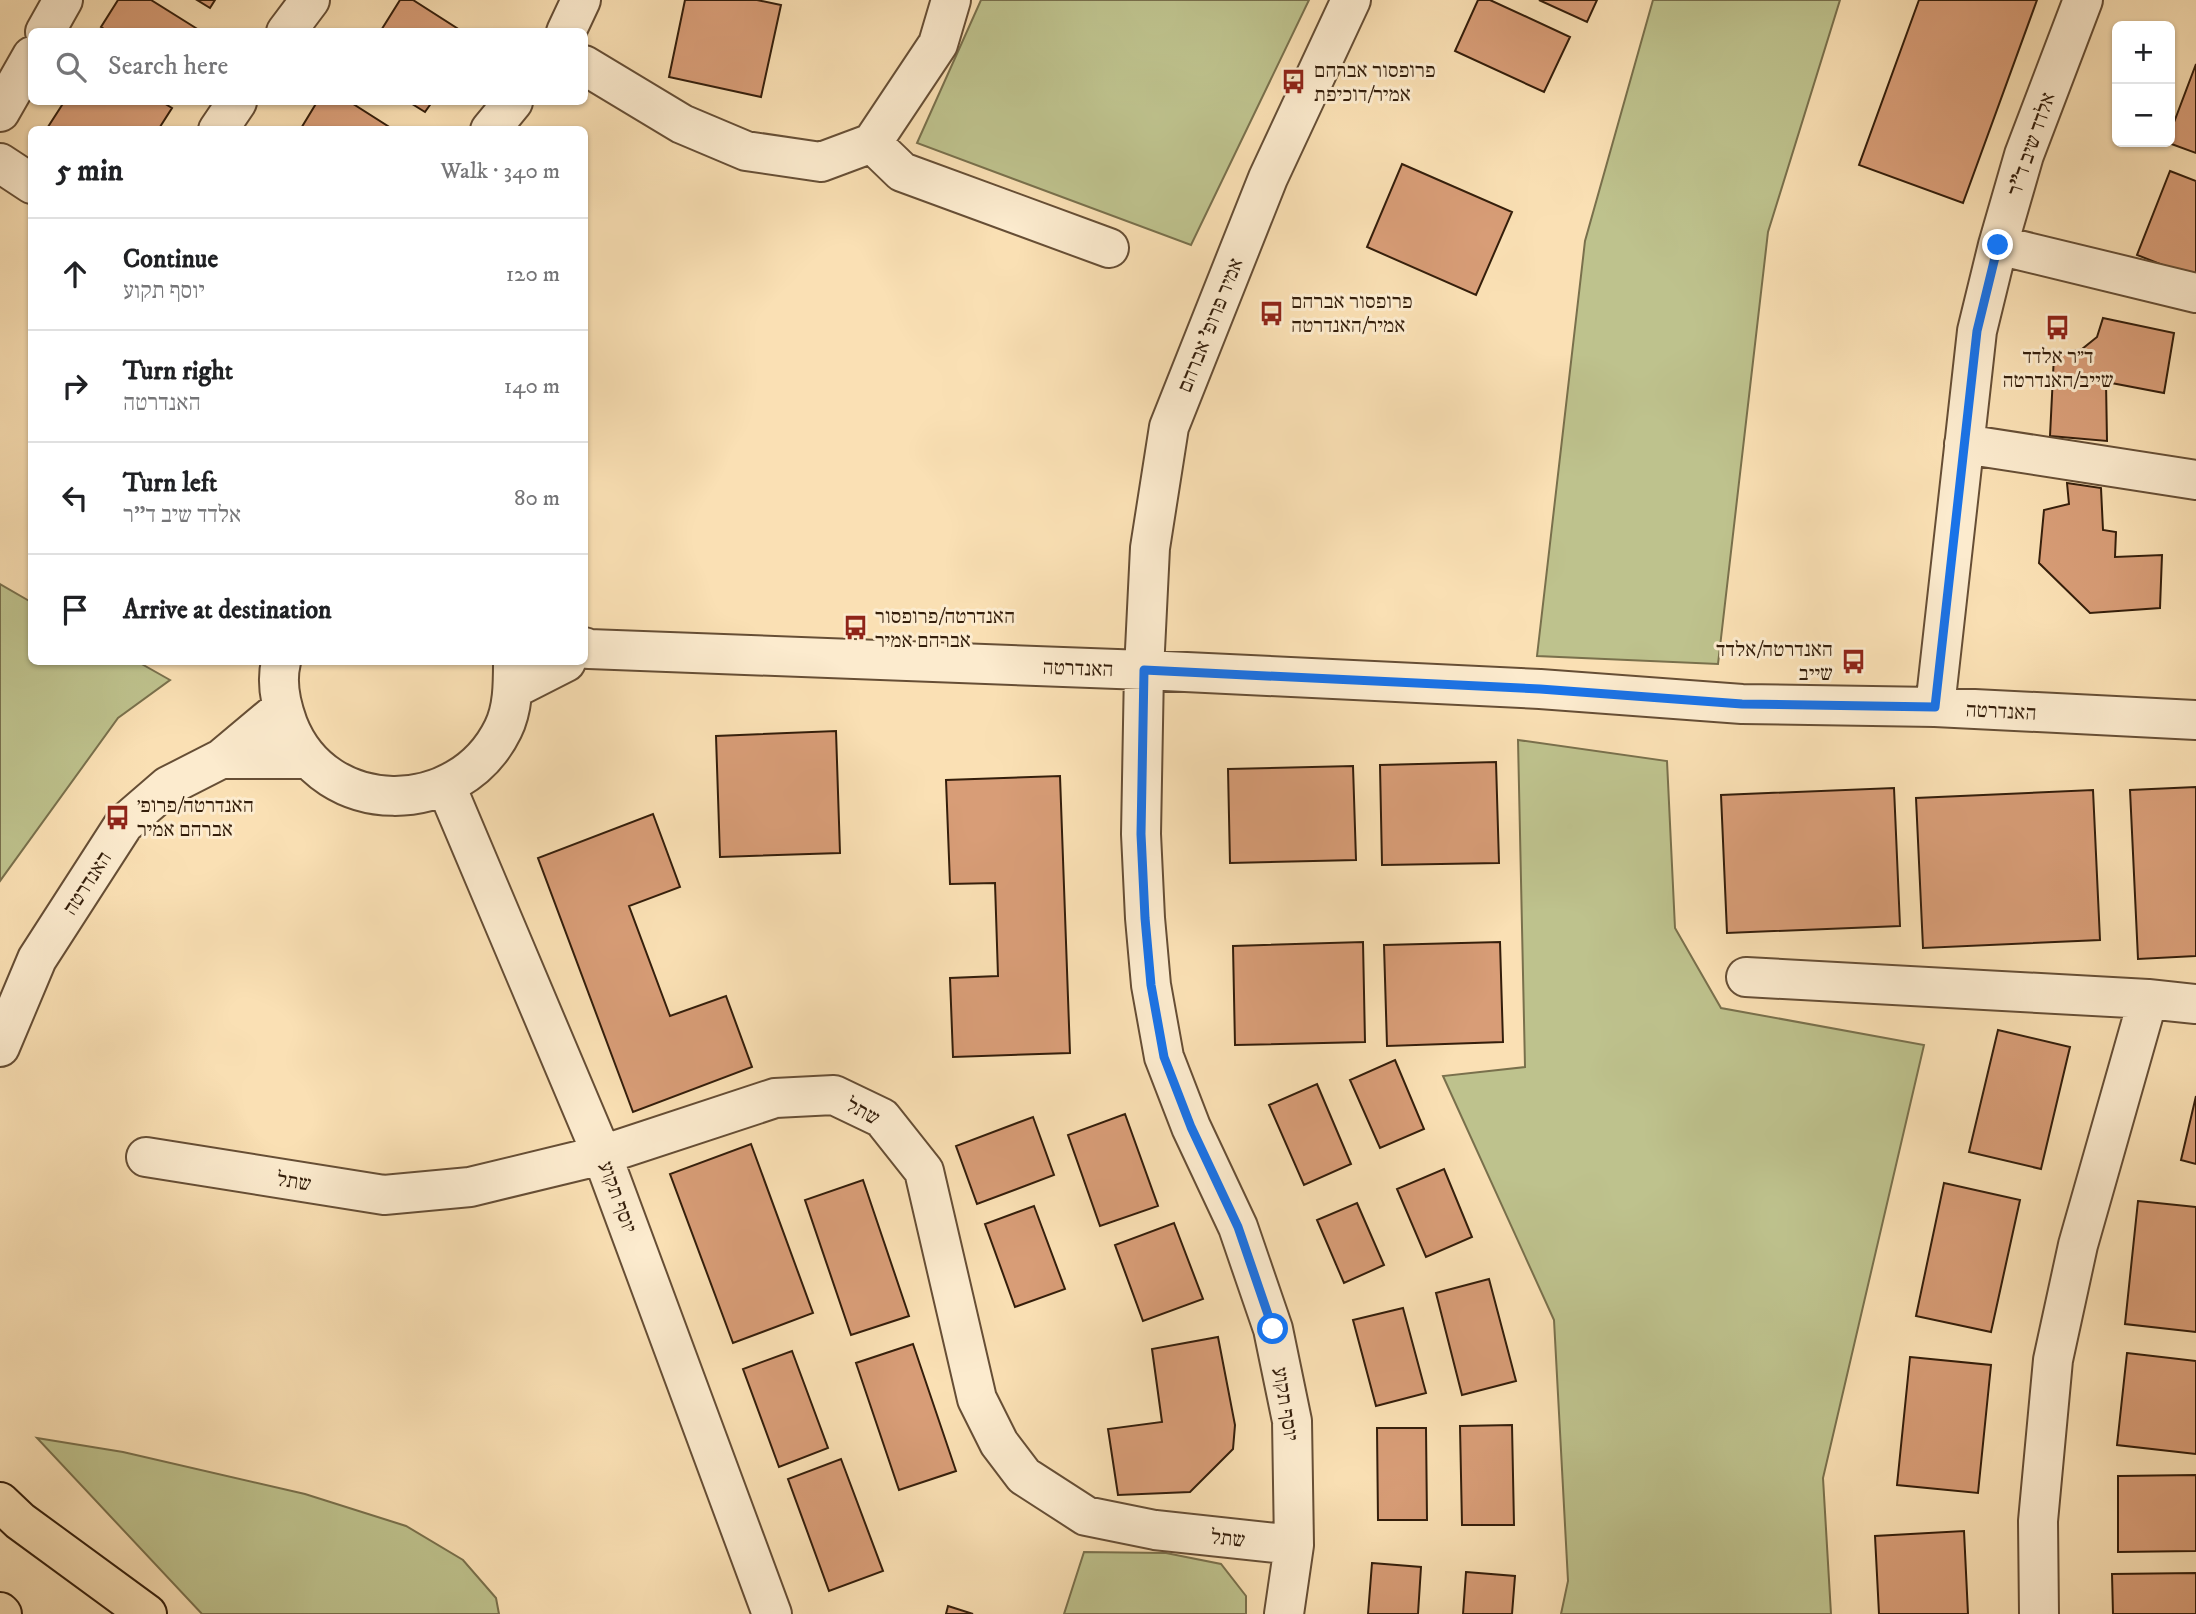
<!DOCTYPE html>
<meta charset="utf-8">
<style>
:root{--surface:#fff;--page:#f6f6f6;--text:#202124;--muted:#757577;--line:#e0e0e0}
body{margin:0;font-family:"IM FELL DW Pica","Frank Ruhl Libre",serif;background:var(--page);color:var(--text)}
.controls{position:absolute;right:21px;top:21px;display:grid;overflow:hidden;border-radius:10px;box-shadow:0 2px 5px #0004}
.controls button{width:63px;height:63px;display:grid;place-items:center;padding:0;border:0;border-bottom:2px solid var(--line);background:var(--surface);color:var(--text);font:35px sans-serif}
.stop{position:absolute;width:21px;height:21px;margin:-16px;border:5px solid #1a73e8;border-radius:50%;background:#fff}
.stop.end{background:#1a73e8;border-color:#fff;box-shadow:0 2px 7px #0008}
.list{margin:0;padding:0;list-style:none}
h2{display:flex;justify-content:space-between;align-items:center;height:91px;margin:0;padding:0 28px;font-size:30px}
h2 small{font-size:23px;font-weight:400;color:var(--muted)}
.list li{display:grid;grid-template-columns:46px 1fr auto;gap:21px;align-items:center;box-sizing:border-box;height:112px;padding:0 28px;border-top:2px solid var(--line)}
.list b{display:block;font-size:26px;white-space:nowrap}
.list p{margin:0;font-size:23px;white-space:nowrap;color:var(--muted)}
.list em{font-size:23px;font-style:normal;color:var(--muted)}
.icon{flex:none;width:38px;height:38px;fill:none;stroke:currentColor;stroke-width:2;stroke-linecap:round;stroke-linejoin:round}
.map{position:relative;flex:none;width:2196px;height:1614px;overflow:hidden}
.search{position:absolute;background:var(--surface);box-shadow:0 2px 5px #0004;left:28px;top:28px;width:560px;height:77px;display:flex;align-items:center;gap:18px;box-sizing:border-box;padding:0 24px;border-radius:10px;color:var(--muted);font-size:26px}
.panel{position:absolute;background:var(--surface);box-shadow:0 2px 5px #0004;left:28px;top:126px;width:560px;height:539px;border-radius:10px}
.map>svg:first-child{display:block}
</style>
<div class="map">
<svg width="2196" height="1614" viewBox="0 0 2196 1614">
<rect width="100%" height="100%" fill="#fae0b4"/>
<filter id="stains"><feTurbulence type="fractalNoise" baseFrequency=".00286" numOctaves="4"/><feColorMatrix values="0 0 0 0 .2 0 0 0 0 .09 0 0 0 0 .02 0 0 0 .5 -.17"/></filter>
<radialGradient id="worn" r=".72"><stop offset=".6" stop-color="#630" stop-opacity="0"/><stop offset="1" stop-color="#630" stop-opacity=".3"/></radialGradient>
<path fill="#bec28d" stroke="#79704c" stroke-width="2" d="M981,0h328l-118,245 -274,-102z
M1653,0h187l-72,232 -50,432 -181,-8 48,-415z
M0,584l31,18 1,60h106l32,18 -52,38 -118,163z
M1518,740l149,21 8,167 46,80 203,37 -101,433 8,136h-270l7,-33 -14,-261 -111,-244 82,-9z
M37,1438l86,14 182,42 101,32 57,34 33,38 3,16h-297z
M1084,1552l82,1 55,11 25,32v18h-182z"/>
<path fill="#d89d77" stroke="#341e0b" stroke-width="2" d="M118,0h33l48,30 -90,2 -8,-5z
M197,0h18l-5,8z
M400,0h13l50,32h-83z
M685,0h72l24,5 -20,92 -92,-20z
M1478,0h12l80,37 -26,55 -89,-41z
M1539,0h58l-10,22z
M1919,0h118l-74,203 -104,-38z
M2196,64v89l-30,-11h4v-9z
M64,102h98l10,6 -14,22h-112z
M317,102h33l44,28h-94z
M409,102h23l-7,10z
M1402,164l110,48 -36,83 -109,-48z
M2170,171l26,10v97l-59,-23z
M2103,318l71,15 -10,60 -58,-11 1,59 -57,-5 4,-81 28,-6 15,-12z
M2067,483l34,5 2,42 13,2 -1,25 47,-2 -2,53 -70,5 -51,-50 5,-53 25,-6z
M836,731l4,122 -120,4 -4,-121z
M1496,762l3,101 -117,2 -2,-100z
M1353,766l3,94 -126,3 -2,-94z
M1060,776l10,277 -117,4 -3,-79 48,-2 -3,-93 -45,1 -4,-104z
M2196,787v169l-58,3 -8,-169z
M1894,788l6,138 -173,7 -6,-138z
M2093,790l7,150 -177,8 -7,-150z
M653,814l27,73 -51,19 41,110 56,-20 26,71 -119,45 -95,-254z
M1363,942l2,100 -130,3 -2,-99z
M1500,942l3,100 -116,4 -3,-101z
M1998,1030l72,17 -29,122 -72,-17z
M1395,1060l29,69 -44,19 -30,-68z
M1317,1084l34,80 -47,21 -35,-80z
M2196,1096v68l-15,-4z
M1125,1114l33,92 -58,20 -32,-91z
M1033,1117l21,58 -77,29 -21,-58z
M751,1144l62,169 -80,30 -63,-169z
M1444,1169l28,68 -46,20 -29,-68z
M863,1180l46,136 -58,19 -46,-135z
M1944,1183l76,17 -29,132 -75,-16z
M2138,1201l58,6v125l-71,-8z
M1357,1203l27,62 -40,18 -27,-63z
M1034,1206l31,83 -50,18 -30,-83z
M1174,1223l29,76 -60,22 -28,-76z
M1489,1279l27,102 -54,14 -26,-102z
M1403,1308l23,85 -50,13 -23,-86z
M1218,1337l17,88 -2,24 -43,43 -72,3 -10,-66 54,-7 -10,-73z
M913,1344l43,127 -57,19 -43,-127z
M792,1351l36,97 -49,19 -36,-98z
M2127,1353l69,8v93l-79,-9z
M1910,1357l81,8 -13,128 -81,-8z
M1512,1425l2,100h-52l-2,-99z
M1377,1428h49l1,92h-49z
M841,1459l42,112 -54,20 -41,-112z
M2196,1475v76l-78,1v-76z
M1964,1531l4,83h-89l-4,-78z
M1372,1563l49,4 -3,47h-50z
M1466,1572l49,4 -3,38h-49z
M2196,1573v41h-83l-1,-40z
M948,1606l25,8h-27z"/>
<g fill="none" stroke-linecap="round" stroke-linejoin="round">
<defs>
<path id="minor" d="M45,32l18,-32
M286,32l24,-32
M566,32l15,-32
M584,65l98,59 64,27 75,11 51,-19 66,-99 13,-44
M0,112l32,-56
M218,130l19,-28
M490,130l23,-28
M872,143l30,29 207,76
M0,163l32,21
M1998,245l198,48
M1964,444l232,36
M584,647l5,2 555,21 396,19 202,15 193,3 261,13
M281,662c-5,20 0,43 7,62 37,95 171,95 215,5 10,-20 10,-45 10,-67
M513,689l53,-27
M1935,707l42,-376 21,-86 26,-90 59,-155
M221,759h88
M446,786l156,369 170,459
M1746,977l402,22 48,5
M0,1047l37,-88 87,-135 44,-38 53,-27 61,-51
M146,1157l238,38 86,-8 132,-32 173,-57 59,-3 48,23 42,53 53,228 22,44 25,33 62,40 69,14 139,15
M1284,1614l10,-69 -2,-124 -19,-92 -35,-102 -47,-100 -27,-70 -13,-72 -6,-67 -4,-84 3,-164 6,-122 19,-121 99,-249 83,-178
M2039,1614l-1,-93 15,-161 25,-115 70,-246"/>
<path id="major" d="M0,1502l20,19 127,93
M0,1612l2,2"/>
</defs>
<use href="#minor" stroke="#664e35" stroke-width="42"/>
<use href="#major" stroke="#341e0b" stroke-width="42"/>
<use href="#minor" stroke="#fcebce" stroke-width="38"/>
<use href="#major" stroke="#fae0b4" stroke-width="38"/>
</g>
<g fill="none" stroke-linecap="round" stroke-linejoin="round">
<path stroke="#1a73e8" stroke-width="9" d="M1273,1329l-35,-102 -47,-100 -27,-70 -13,-72 -6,-67 -4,-84 3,-164 396,19 202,15 193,3 42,-376 21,-86"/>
</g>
<defs>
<symbol id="bus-bare" viewBox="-9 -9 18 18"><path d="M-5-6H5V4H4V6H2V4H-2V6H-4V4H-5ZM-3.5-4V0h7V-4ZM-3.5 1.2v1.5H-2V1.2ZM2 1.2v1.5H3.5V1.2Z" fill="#8f2418" stroke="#fcebce" stroke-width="2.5" paint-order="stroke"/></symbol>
</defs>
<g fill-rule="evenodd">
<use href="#bus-bare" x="1276" y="64" width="35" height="35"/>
<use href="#bus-bare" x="1254" y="296" width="35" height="35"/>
<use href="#bus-bare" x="2040" y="310" width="35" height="35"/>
<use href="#bus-bare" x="838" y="610" width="35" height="35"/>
<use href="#bus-bare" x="1836" y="644" width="35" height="35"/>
<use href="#bus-bare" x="100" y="800" width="35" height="35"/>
</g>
<g text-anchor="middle" stroke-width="6" stroke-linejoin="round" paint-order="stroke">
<g font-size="21" fill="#341e0b" stroke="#fcebce" text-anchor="start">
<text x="1314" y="77">פרופסור אברהם<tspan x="1314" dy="24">אמיר/דוכיפת</tspan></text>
<text x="1291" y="308">פרופסור אברהם<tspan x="1291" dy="24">אמיר/האנדרטה</tspan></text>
<text x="2058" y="363" text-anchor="middle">ד״ר אלדד<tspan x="2058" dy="24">שייב/האנדרטה</tspan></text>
<text x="875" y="623">האנדרטה/פרופסור<tspan x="875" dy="24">אברהם אמיר</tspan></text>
<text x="1833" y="656" text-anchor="end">האנדרטה/אלדד<tspan x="1833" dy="24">שייב</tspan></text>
<text x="137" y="812">האנדרטה/פרופ׳<tspan x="137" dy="24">אברהם אמיר</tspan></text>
</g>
<g font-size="21" fill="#341e0b" stroke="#fcebce">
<text transform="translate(2031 144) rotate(-71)" y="7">אלדד שיב ד"ר</text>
<text transform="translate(1210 325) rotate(-68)" y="7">אמיר פרופ' אברהם</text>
<text transform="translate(1078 668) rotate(2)" y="7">האנדרטה</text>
<text transform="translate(2001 711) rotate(3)" y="7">האנדרטה</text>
<text transform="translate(87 883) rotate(-57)" y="7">האנדרטה</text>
<text transform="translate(863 1111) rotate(29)" y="7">שתל</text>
<text transform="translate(294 1181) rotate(9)" y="7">שתל</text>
<text transform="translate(618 1197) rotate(70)" y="7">יוסף תקוע</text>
<text transform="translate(1286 1404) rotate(81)" y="7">יוסף תקוע</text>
<text transform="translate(1228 1538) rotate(6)" y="7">שתל</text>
</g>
</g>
<rect width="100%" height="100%" filter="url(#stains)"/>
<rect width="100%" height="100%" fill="url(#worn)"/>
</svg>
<div class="controls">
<button>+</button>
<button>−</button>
</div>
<div class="stop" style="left:1273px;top:1329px"></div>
<div class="stop end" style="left:1998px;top:245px"></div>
<div class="search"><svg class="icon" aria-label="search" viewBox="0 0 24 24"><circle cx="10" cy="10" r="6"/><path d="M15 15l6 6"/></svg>Search here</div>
<section class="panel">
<h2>5 min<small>Walk · 340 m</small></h2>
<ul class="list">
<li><svg class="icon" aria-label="ahead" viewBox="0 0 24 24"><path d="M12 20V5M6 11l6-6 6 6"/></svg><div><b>Continue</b><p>יוסף תקוע</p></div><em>120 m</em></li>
<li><svg class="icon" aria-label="right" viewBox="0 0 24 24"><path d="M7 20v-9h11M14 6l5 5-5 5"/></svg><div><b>Turn right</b><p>האנדרטה</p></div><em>140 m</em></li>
<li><svg class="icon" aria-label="left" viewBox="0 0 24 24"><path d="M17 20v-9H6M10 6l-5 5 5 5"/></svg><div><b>Turn left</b><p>אלדד שיב ד&quot;ר</p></div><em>80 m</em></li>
<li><svg class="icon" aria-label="arrive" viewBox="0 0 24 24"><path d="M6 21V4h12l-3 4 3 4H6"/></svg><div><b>Arrive at destination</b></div></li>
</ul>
</section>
</div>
